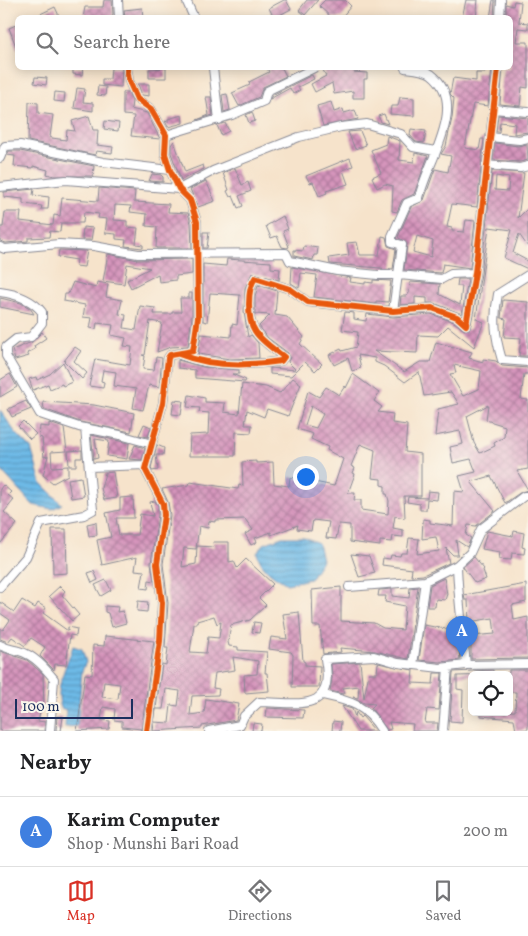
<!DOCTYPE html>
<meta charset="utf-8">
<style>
:root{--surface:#fff;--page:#f6f6f6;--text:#202124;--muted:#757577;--line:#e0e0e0;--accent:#d93025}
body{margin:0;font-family:Vollkorn,serif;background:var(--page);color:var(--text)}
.controls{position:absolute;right:15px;bottom:15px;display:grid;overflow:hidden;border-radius:8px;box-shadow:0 2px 12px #0003}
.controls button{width:45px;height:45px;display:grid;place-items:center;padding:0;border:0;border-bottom:1px solid var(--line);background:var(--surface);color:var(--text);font:25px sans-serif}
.scale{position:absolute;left:15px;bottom:12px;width:118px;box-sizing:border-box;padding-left:5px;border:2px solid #1b2f5e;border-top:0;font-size:14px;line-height:18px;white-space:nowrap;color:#1b2f5e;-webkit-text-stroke:4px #fbf7ec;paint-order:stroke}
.you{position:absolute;left:305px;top:476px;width:18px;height:18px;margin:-12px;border:4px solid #fff;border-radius:50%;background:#1a73e8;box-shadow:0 0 0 8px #1a73e833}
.badge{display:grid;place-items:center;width:32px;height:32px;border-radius:50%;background:var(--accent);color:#fff;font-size:16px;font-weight:700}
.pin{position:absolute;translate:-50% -41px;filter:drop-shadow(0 1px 2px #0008)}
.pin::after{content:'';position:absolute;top:26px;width:18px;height:15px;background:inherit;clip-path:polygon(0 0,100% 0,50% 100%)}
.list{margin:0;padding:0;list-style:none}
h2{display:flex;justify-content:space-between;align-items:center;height:65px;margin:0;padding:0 20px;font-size:21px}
h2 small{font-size:16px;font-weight:400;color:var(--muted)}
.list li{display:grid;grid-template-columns:32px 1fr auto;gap:15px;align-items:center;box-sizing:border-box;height:70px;padding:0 20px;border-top:1px solid var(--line)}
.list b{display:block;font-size:19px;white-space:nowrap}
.list p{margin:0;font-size:16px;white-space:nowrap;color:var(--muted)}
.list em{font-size:16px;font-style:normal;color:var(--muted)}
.icon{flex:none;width:28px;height:28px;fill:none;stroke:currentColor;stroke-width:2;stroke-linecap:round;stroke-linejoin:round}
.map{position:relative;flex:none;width:528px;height:731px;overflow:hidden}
.search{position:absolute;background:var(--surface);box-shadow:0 2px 12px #0003;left:15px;right:15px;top:15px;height:55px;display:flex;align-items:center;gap:12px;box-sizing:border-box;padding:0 18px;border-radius:8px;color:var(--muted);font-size:19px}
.sheet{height:135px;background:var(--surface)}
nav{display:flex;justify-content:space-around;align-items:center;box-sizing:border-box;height:70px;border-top:1px solid var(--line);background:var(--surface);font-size:14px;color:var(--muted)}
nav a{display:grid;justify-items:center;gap:2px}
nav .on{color:var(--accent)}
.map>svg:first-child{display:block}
</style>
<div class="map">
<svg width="528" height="731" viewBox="0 0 528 731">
<defs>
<pattern id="water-rules" width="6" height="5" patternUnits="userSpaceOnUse" patternTransform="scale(1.25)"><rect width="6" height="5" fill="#6db9e6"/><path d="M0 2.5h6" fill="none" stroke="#5997be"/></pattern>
<pattern id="building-cross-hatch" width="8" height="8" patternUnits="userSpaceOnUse" patternTransform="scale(1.25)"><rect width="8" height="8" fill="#d594bb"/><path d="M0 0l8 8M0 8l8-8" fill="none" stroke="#ac799b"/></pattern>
</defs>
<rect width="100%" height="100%" fill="#fbf7ec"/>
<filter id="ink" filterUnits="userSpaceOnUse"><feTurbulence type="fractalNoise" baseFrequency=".02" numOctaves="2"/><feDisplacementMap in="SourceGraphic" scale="10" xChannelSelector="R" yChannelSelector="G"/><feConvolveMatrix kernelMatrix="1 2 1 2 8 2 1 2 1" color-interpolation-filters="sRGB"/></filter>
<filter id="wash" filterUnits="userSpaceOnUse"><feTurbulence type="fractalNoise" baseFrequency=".0096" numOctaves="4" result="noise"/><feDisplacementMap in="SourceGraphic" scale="20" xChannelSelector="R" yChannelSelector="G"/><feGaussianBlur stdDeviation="1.12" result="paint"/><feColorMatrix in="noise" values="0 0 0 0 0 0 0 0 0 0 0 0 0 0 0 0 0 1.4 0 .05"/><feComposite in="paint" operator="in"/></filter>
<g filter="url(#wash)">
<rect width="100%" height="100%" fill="#f6e3cb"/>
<path fill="url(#water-rules)" stroke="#4474a2" d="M0,410l15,22 16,16 10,35 21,21 -10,5 -19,-4 -33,-36z
M282,537h22l14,6 4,17 -12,19 -23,5c-13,-8 -26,-15 -30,-31l7,-9z
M73,646l9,3 4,13 -4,9 -5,55 -12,1 1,-17 -5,-2c-7,-22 6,-42 12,-62z"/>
<g id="blocks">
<path fill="url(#building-cross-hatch)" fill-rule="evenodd" d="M104,0h8l1,14 -2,4h-28l2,-11h18z
M284,0h2l5,9 -17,9 -5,-10z
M307,0h11l-13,15 -6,-5z
M325,0h20l6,6 -10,12h-9l-13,-12z
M466,0h12l-2,18h-14z
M493,0h2l-1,18h-4z
M514,1l7,1 -2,20 9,1v6l-10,-1 -2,14h12v46l-6,-1 -2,19 -20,-2 3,-36h7v-50h-4v-14l7,2z
M55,7l5,11h-28z
M142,8l1,9 -18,1 -1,-8z
M18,24v25h-1l-8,-21z
M73,68h10l-1,7 -9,-1z
M111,68h11l-1,19 -19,-2v-6h8z
M166,68v10h-17v-9z
M267,68h15l4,8 -23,11 -4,10 -20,9 -7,-13 18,-8 -1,-3 20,-10z
M322,68h30l2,4 13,1v6h-3v19h-11v-7l-19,3 -2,-11 -17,9 -4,-8 15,-8z
M485,68h7l-4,38 -15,-2 -8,44 14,2 2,-11h3l-7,68 -25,-3 -5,23 5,1v3l12,1 2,-12 9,1 -5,47 -27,-4 -2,9 -37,-3 3,-26 -9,-7 13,-30 13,-7 11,-31 13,3 3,-16 -10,-2 5,-8 6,-28 2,-20 -4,-4 3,-16 23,3v-8h9zM417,236l16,5 -2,16 -18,-5z
M312,75l2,4 -16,8 2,3 -7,4 -3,-6 -20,11 2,-4z
M35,77l12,1 -1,7 -12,-2z
M138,84h11v12l-7,-1z
M98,86l8,1 -1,9 -8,-1z
M77,88l8,1 -2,13 10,1v8l-19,-3z
M55,92l10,1 -1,9 -10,-1z
M123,92h5l4,9 -1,8 16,4 13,26 -29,-3 3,-20 -11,-1z
M227,94l3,16 -6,2 -2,-17z
M206,97h5l2,18 -16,5 12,-5z
M400,97l14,1v18l-24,-2 1,-8h7z
M29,102l9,1v10l15,2 -3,22 2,1 14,2 1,-10 8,1 -3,-10 17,-5 4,14h5l-1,15 16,2 -1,6 -16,-2 -1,4 -67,-14z
M331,102l3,10 9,-3 1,4 11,-3 3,9 -35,7 -6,-20z
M252,112l3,9 -6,2 -3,-8z
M384,114l4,10 -7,-2 -3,-6z
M182,115l1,8 -15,4 -3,-6 3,1v-3z
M498,115l30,3v14l-14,2 1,-10 -15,-2 -1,10h-3z
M105,121l14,2 -1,8 -14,-2z
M225,123l4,8 -8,4 -4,-10z
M411,129l15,2 -2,12 -8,-1 -6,-7z
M360,131l6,14 -11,4 -7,-17z
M387,136l13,5 -1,19 15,2 1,-9 13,3 -14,38 -12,6 -5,12 -5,-1 1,-25 -8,-2 -8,4 -5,-11 9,-4 -10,-23 15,-6z
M174,141l11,31 18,-7 1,4 -23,11 -10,-27v-8z
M495,143l23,3 9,-2 1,16 -8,2 -27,-2z
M9,151h11l74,15 -1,10h-39l-7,-2 1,-4 -15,-4v2l-19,-2 1,-10 -8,-1z
M350,158l3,8 -10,4 5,14 -22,7 1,2 -8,3 -6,-14 -3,1 -4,-7z
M235,168l7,17 6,-3 3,9 -12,5 4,10 -5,2 -5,-12 -3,1 -3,-6 2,-1 -6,-17z
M492,171l32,2 -6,45 10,-10v39l-9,-13 -6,19 15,8v8l-24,-11 8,-28 -23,-3 -13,92 8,3 -10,25 -26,-21 -10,10 -20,-1 -1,18 -43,-2 30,21 16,-10h10l6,-20 36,10 -3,6 14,4v-3l13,2 6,5 26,2v6h-4l-3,25 7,1v69l-11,2 11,19 -7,2 -16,11 -14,-27 -20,6 24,29 -19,15 -8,-1 -2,10 5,3 -4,9 -11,-7 2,15h-5l-7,-7 3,15 -26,12 -12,1 1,-7 -30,-4 1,-7 7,1 1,-4 9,1 1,-3h6l2,-15 10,1 -2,15 22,-3 -3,-14 -14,2 1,-20 7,1v3l23,3 1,-35 10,1 -5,-16 17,-4 -5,-13 -18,4 -3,-16 13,-3 -3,-13 -25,5 3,-27 21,-5 -8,-12 -27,4 -5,-24 -14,10 -21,-16 -9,-4v-4l-17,-3 3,13 -9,3 -4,-13 -14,7 -5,-10 12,-6 1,2 14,-4 2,-15 -16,-2 3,-18 9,1v6l12,2 1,-7 26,3 38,-3 23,8 10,8 6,-1 11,-55zM496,176l13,2 -1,13 -13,-1zM454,365l27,6 -2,18 -16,7 -13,-22 6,-1zM488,405l-2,15 19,6 -1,11 -10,6 1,3 -15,7 -6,-10 -7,-27z
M152,174l9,1 2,2v5l-14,-1z
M206,181l9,20 -17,6 -8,-18z
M99,188l36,3 -1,11 35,2 -1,8 20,1 3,10 1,25h-36l1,-21 -11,-1 1,-12 -17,-2 1,-6 -16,-1 -1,15 13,1v6l11,1 -2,16 7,1v3l-18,-2 1,-6 -10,-1v-5l-11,-1 2,-14 -9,-1 1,-4 -15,-2 -1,11h-22l-1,9 -10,-1 -1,6 -21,1v3l-22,2 -6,-2v-14h3l2,-15h16l-1,9 33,4 1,-10 6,1 2,-18 36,3z
M34,189l-1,6 16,2 -1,12h-7l1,-3 -19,-2v-5l-19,-2v-5z
M283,216l5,13 -5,2 6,16 -2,1 -5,-1 -5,-11 -6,2 -5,-12z
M83,227l10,1 -2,12h-9z
M203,232h6l-2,16h-4z
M382,236l4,1 2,9 8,3 -3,20 -63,-5 -1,-6 20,-3 -2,-12 10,-1 3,13h19z
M304,246l14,2 -1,7h-3l-1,5 -19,-4v-6l9,1z
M59,250l28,1 -3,16 -8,-1 1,-6 -19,-3z
M108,254l30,6 54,-1v15l-16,2v4l-17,2 -1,-8 -27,14 -4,-8 23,-12 -23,-4 -3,20 -21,-3z
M227,259l44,3v6l9,1 -1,11 -27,-7 -7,15 -1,24 4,25 3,-2 7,8 1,15 -29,1 -32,-5 3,-20 30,3 1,-13 5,1 3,-30 -30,-2 -3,29 -4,-1v-57l23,2z
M292,267l59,11 -1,4 15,2v-2l8,1v-3l18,1 -3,21 -12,-1v3l-62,-7 3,-22 -16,-2 -2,15 -8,-5z
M458,279h10l-6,35 -28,-11h-7v-5l-12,-1v7l-15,1 1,-9h6l2,-3 1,-11 30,2 -1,10 21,11 2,-19h-5z
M73,282l23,6 1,-6 11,2 -2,13 16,3 -3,14 7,1 -2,13 12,2 4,-24 15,2 -1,6h18v-2h9l-1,-14h9v-5h3v24l-4,29 -17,1 -14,5 5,-29 -12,-2 -5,34h-3l3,1 -2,13 11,1 2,-13 6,1 -3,29 -10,-2 -6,25 -10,-2 3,-19 -22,-3 2,-14 -13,-2 -2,11 3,1 -1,6 -14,-2 6,-27 35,6 2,-18 -8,-1 2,-8 -15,-3 2,-10 -16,-2 -1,6 -6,-1 2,-10 -9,-1 2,-12 -21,-4 1,-7h3z
M258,285l19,6 -2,24 12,2 17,20 -4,7 22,20 -7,7 -10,-9 -14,14 -21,-2v-6l26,2 -8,-8 2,-5 -2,-4 -20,-15 -9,-12 11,-11 -15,-1v-17z
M0,298l21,5 9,5 4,6 -34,-7z
M503,300l25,2v54h-9l2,-18 -17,-1 2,-18 -5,-1z
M42,332l4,6 -12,8 1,3 -8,4 2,3 -14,4 -3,-10 20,-8z
M75,347l6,4 -7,10 13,12 -5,6 -18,-18z
M178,360l25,7 36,3v4h-7l14,6 -1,2 -50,-4v-8l-17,-2z
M63,362l9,20 -9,4 -1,-2 -12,5 -2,-5 -15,6 -4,-11 7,-2 1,3 13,-6z
M10,374l7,13 -17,10v-17z
M353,374l26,19 -5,8 8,6 -4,5 15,2 -1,9 15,2 -2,27 16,2v42h-17l1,22 -10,-2 -2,12 10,2v7l-10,-1 -1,6 -12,-1v5l-30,-4v-17l-11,-1 -3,15 -10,-1 3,-16 -16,-2 -2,11 -14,-2 1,-4 -27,10v-3l-16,6 2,4 -6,3 -6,-11 8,-4 -8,-11 -30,1v2l-6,-1 -1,7 -9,-2 -3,23 -12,-1 -2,19 14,-3 1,-18 17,1 -1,-5h16v20l5,-1 3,7 9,-9 27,25 -14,14 7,7 -16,15 -19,5 -3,17 1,4 9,1v3l29,2 -2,21h2l2,18 -24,2 -1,-18 13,-1 1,-13 -25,-4 2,13 -20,3 -2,15 6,1 -1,6 -26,1 -2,19 14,-2 2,-14 33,5 -3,16 -34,6v2l-49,3 9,-67 4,1 2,-17h-3l3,-45 -5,-39 7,-49 -2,-13 -6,-13 27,-4 1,-3 48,7 1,-4 4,1 -1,-24 14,-1v2l17,-1 1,22 15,2 1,-9 44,9 9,-27 -16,-9 1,-3 -17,-8 2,-5 -16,-5 11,-38 11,6 7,-10 13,8 6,-9 1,2zM311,406l12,8 -7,14 -11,-3zM360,444l15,6 -3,28 9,1v6l4,1v8h2l2,7 -1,13 -27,-4v-10h-7l1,-7h-7l7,-19 -2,-1 2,-5 -4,-2zM214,616l3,8 4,-2 -2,16 -11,-1 -2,16 -16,-1 4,-28h3v-3zM166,689l14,2 -2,15 -7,-1 -2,18 -15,-1 2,-13h7z
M293,378l8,6 -13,32 -21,-7 -3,8 -17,-7 -2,15h7l-1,8 -15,-1 -1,24h-46l1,-21 18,-1 1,-21 -10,-1 1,-4 -13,-1 2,-12 16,3v4l20,1 -1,9 15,2 3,-30 24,3 14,6z
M174,400l9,1 -2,14 -9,-1z
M26,401l5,8 -19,8 -4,-8z
M43,402l51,3 40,8 -3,19 -51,-10 -36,-13z
M23,421l13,13 -6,5 -12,-13z
M49,423l15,5 3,23 -16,1 1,15 16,-1v9l-15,8 -10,-8 5,-19 -4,1 -2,-19 -3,-1 1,-11 9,1z
M144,424l7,3 -3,10 -9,-2z
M91,435l38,8 -2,16 -20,-3 2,-15 -14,-2 3,19 -4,1z
M135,445l10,3 -3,12 -13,-1z
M157,445l7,3 -1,7h-7l2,15 -6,1 -1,-3z
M82,450v8h-6v8h-7l-1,-15z
M113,472l4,26 -13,2 -3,-12 4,-15z
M81,477l3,19 -13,2 -3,-19z
M3,485l8,7 -3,3 6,5 -10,12 13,12 -17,20v-55z
M428,491l10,1 -1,8 -10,-1 -1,11h-6v-6l-13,-2 1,-5 19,1z
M133,497l1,21h-18l3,17h18l3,-21 13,2 -3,-14 5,-1 3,5v9l-7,48 3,18 -5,-1 -1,9 -7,-1 3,-17 -9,-1 2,-13 -35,8 -5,-25 14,-3 -5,-24 14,-3v-12z
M96,522l1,13 -8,1 -2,-12z
M52,529h14l1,44 -14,1z
M487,531l26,5 1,-5 10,2 -2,14 3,1 -1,6 -12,-1 -1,7 -12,-1 1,-7 -18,-3z
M351,554l18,2 6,17 -16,4z
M474,557l10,12 -1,1 3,9 -11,4 -12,-16z
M94,571l4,9 -6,3 -4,-10z
M444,578l3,16 -2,6 -9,-1 -1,8h-8l3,-22z
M106,580l5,10 -10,6 -6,-11z
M526,584v18l-14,3 2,15 14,-3v41l-57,1v-23l24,-2 -2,-16 -24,4 -1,-22h-3l-1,-5z
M60,586l5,5 -3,4 17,20 -7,6 -23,-25z
M341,587v34l33,2 9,5 20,2 2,-24 -20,-4 1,-6h-8l1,-6 13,-1v7l17,2 1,-10 8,-1 -10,72 -33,-8 -35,-3 1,4 -18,2 -3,-28h-7l-1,-36z
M22,600l13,8 3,-5 8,5 -3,5 25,18v-4l9,2 -1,7 -6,-1 -4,30 -11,-1 -1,6 -14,-14 5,-9 -14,-9 -6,8 -13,-9 -4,5 -8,-3v-11l3,2 7,-10 -10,-7v-11l14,10z
M138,601l10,1 -1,10 -10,-1z
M105,606l13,1 -1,5 6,-1 3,12 -14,4 -4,-14 -3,-1z
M299,612l4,49 2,1v3l15,1 -1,21h-27l1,-32 -2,-3 -22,-3 2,-12 16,2 -4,-25z
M254,622l7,1 -2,10 -7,-1z
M424,625l33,6 3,29 -20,2 -21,-2z
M105,636l49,5 -13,90v-2l-19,-2v-6l-8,-1 1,-11 -12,-2 -2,13 9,1 -1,8 -32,2 8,-57 7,1 1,-30 11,1zM104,682l16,2 -2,15 -16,-2z
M0,651l27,9 16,14 1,34h-3l-3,13 7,1 -1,9h-44z
M360,662l4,36 5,-25h8l1,-10 35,7 -1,13 21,1 1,-11h8l-3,37 -12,-1 -2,14h13l-1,8h-25l1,-7 -24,-2 2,7 -4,1 -16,-22 4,-4 -11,-1 -11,-6 5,1 1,-12 -16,2 2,5 -2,1 -13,-3 2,-13 -1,-14z
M493,670v5l-36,1v13l6,1 -1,32 -12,-1 3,-49z
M509,670h19v59l-12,2 -2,-12 -33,-3v-4l34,-1 1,-19h-7z
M342,706l10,3 3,8 1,-5 4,6 2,-2 13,15h-17z
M267,708l37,2 -1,8 -37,-1z
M57,716l6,1 -2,14h-5z
M333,721l8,1 -1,9h-8z
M253,723l9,1 -1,7h-9z"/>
</g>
</g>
<g filter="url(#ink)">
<use href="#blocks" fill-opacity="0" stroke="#888994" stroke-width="1"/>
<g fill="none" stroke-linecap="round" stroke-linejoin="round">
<defs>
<path id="minor" d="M118,0l1,18
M186,0l8,18
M500,18l1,-18
M127,68l2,13 8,18 14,10 15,26 -1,19 5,16 9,19 11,11 7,22 1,95 -5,34 -23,4 -2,3 -5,45 -18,66 18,35 1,11 -7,49 5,39 -2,38 -13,90
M213,68l6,52
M493,109l35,3
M166,135l66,-20 32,-14 3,-10 47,-23
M490,137l29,3 9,-2
M0,158l5,-12 15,-1 83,17 67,8
M486,165l34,3 8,-2
M0,187l66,-7 113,9 34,-18 86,-34 42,-10 26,-3 34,10 12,13 22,4
M0,247l5,2 54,-5 35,2 44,8 148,-1 4,8 47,10 41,4h21l43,4 9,-5 24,-1
M528,275l-30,19c-5,24 -3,43 4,66l26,2
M0,292c16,2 32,7 42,20v11l-11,14 -15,2 -10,8v9l34,58 39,13 41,8 32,9
M393,311l9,-66 -10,-3v-6l15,-33 12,-5c8,-37 51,-94 12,-124 -6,-4 -18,-5 -26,-6
M180,355c31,12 68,11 101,6l3,-4c-9,-7 -23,-16 -29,-26 -8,-12 -8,-42 0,-53l35,11 18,13 85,9 39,-3 25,9 9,8 9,-52 23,-205
M89,467l57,-2
M0,587l26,-30 15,-34 43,-8 9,-5 -8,-82
M349,587l76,-6 32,-16
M0,645c7,4 12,4 19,6 15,4 26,17 35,28l-4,52
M413,665l12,-84
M466,665c-3,-34 -8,-66 -9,-100l13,-12 11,-24 43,-33h4
M323,695c28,6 43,10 59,36
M209,731l31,-6 4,-9 15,-14c38,0 77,13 66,-43l49,-3 24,7 42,5 26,-3 62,-1
M443,731l5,-64"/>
</defs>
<use href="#minor" stroke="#888994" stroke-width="10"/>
<use href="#minor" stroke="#fff" stroke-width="8"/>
<defs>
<path id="cycleway" d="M127,68l2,13 8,18 14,10 15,26 -1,19 5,16 9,19 11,11 7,22 1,95 -5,34 -23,4 -2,3 -5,45 -18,66 18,35 1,11 -7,49 5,39 -2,38 -13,90
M179,354c32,13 69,12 102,7l3,-4c-9,-7 -23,-16 -29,-26 -8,-12 -8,-42 0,-53l35,11 18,13 85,9 39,-3 25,9 9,8 9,-52 23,-205"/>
</defs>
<use href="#cycleway" stroke="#fbf7ec" stroke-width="9"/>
<use href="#cycleway" stroke="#e8590c" stroke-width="6"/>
</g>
</g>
</svg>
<div class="controls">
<button><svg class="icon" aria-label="locate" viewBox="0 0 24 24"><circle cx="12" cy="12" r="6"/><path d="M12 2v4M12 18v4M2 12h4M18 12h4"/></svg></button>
</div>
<div class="scale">100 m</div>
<div class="you"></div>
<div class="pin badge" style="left:462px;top:657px;background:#3f7fe0">A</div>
<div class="search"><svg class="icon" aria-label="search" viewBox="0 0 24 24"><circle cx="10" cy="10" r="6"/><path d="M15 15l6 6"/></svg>Search here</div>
</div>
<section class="sheet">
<h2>Nearby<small></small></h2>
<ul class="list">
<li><span class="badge" style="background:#3f7fe0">A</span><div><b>Karim Computer</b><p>Shop · Munshi Bari Road</p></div><em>200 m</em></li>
</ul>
</section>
<nav>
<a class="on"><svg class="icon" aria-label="map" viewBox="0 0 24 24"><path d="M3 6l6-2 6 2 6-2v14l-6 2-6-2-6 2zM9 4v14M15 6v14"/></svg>Map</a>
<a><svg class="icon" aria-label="directions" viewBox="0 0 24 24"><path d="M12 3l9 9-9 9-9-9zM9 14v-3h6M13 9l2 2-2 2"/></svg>Directions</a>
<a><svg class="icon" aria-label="saved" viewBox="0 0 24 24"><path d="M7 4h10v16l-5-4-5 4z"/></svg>Saved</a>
</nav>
